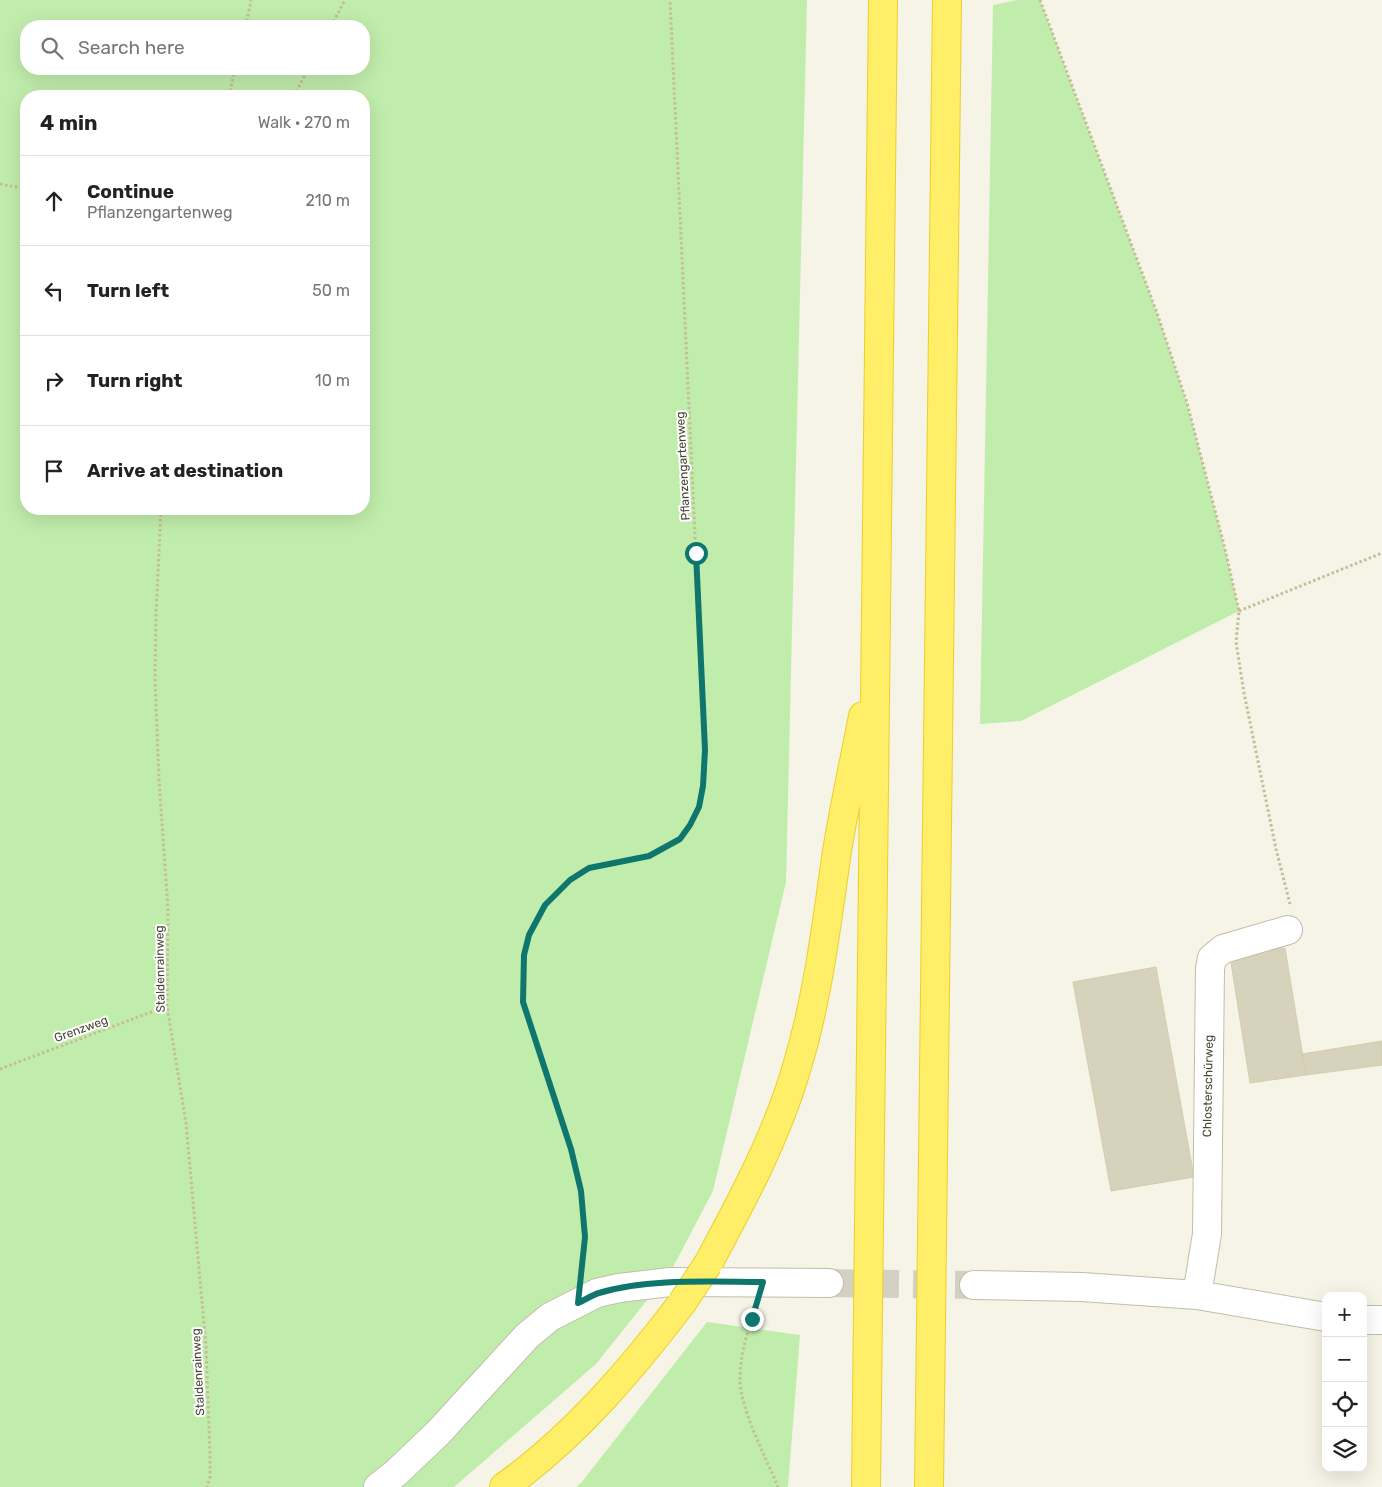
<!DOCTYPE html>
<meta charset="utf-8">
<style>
:root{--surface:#fff;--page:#f2f2f2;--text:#222;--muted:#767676;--line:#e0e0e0}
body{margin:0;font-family:Rubik,sans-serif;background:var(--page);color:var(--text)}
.controls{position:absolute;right:15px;bottom:15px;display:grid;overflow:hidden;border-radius:10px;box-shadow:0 5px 20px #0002}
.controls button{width:45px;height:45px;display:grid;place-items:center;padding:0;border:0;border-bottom:1px solid var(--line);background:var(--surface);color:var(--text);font:25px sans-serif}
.stop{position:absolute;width:15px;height:15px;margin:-11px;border:4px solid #0f766e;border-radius:50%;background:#fff}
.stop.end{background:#0f766e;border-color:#fff;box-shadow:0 1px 5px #0008}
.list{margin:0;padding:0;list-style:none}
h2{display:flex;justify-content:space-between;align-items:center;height:65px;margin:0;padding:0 20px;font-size:21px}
h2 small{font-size:16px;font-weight:400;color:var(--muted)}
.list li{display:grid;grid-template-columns:32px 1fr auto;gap:15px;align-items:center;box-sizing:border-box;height:90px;padding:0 20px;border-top:1px solid var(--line)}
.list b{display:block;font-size:19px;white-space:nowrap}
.list p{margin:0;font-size:16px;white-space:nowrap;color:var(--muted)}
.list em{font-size:16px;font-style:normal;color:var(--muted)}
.icon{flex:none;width:28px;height:28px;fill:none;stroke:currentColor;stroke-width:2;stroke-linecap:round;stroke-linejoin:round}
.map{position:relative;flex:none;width:1382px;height:1487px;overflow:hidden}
.search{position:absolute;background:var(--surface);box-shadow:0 5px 20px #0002;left:20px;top:20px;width:350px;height:55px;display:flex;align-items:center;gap:12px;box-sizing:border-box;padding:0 18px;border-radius:20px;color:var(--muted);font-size:19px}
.panel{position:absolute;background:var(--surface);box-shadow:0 5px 20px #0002;left:20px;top:90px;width:350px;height:425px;border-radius:20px}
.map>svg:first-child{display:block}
</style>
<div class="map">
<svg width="1382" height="1487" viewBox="0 0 1382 1487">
<rect width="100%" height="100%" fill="#f5f4e6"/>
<path fill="#c1edac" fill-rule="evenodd" d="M0,0h807l-21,882 -73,309 -41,78 -76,95 -142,123h-454zM26,26h338v43h-338zM26,96h338v413h-338z
M1017,0h23l117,313 30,90 38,146 14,62 -218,110 -41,3 13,-719z
M707,1322l93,13 -12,152h-212l5,-4z"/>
<path fill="#d7d2bb" stroke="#d3cdad" d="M1285,948l21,127 -56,8 -20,-127z
M1156,967l38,210 -83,14 -38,-209z
M1382,1041v24l-76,10 -4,-21z"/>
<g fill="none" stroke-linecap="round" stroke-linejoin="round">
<path stroke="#d2d1c3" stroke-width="28" stroke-dasharray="28 14" stroke-linecap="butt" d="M829,1283l145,2"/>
<defs>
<path id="minor" d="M974,1285l108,2 115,8 129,22
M1197,1295l10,-61 3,-265 2,-11 11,-9 65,-19
M1363,1320h19
M378,1487l18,-14 42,-40 89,-97 23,-19 47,-24 22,-5 51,-6 159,1"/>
<path id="highway" d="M708,1264c35,-65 70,-130 90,-201 20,-67 28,-135 38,-205 7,-47 18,-94 27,-142
M504,1487c70,-50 126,-116 178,-184
M866,1487l17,-1487
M929,1487l18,-1487"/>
</defs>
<use href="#minor" stroke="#c1bea8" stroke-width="30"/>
<use href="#highway" stroke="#ebcf2a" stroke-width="30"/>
<path stroke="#c4be98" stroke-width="3" stroke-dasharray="2.5 2.5" stroke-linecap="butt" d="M1040,0l117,313 30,90 38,146 14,62 -3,31 8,51 32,156 14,55
M246,26l5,-26
M331,26l14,-26
M229,96l6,-27
M294,96l14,-27
M0,184l26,5
M161,509l-5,105 -1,65 4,101 9,129 -1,97 19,117 20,224 4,107v23l-3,10
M1239,611l143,-58
M0,1069l167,-63
M581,1271l4,-34 -4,-46 -10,-42 -48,-147 1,-47 5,-20 16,-30 25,-25 19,-12 60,-12 31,-17 10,-14 9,-18 4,-21 2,-36 -35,-750
M755,1309c-7,22 -15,45 -15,69 0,32 26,79 38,109"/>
<use href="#minor" stroke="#fff" stroke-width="28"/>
<use href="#highway" stroke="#ffee67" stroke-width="28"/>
<defs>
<path id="highway-bridge" d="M682,1303l26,-39"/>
</defs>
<use href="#highway-bridge" stroke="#ebcf2a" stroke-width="30" stroke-linecap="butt"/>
<use href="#highway-bridge" stroke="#ffee67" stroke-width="28"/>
</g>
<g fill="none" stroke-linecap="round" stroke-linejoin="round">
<path stroke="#0f766e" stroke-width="6" d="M696,553l9,197 -2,36 -4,21 -9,18 -10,14 -31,17 -60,12 -19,12 -25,25 -16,30 -5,20 -1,47 48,147 10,42 4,46 -7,66c7,-3 14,-8 21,-10 49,-15 113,-11 164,-11l-11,37"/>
</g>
<g text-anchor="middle" stroke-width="4" stroke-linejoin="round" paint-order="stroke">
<g font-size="12" fill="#484535" stroke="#fff">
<text transform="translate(683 466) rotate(-93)" y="4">Pflanzengartenweg</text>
<text transform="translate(160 969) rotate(-91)" y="4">Staldenrainweg</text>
<text transform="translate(81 1029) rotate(-20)" y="4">Grenzweg</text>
<text transform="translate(1208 1086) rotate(-89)" y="4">Chlosterschürweg</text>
<text transform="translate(198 1372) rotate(-93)" y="4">Staldenrainweg</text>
</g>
</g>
</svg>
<div class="controls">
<button>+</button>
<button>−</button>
<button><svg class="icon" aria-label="locate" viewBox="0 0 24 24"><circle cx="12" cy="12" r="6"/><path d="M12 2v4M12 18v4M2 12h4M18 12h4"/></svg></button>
<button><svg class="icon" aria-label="layers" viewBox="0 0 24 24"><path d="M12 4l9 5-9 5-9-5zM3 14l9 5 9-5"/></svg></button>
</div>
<div class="stop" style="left:696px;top:553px"></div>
<div class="stop end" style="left:752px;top:1319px"></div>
<div class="search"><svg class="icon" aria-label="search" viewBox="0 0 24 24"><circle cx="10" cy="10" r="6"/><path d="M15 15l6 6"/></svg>Search here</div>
<section class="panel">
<h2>4 min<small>Walk · 270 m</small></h2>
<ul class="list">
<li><svg class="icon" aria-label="ahead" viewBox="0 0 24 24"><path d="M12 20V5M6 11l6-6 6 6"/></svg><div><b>Continue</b><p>Pflanzengartenweg</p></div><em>210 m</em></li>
<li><svg class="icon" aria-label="left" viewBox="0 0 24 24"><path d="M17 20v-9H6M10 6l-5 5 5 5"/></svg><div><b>Turn left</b></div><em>50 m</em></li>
<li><svg class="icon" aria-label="right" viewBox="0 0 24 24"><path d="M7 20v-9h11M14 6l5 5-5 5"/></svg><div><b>Turn right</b></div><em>10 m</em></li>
<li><svg class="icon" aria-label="arrive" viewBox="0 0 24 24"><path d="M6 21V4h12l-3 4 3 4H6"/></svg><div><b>Arrive at destination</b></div></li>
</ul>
</section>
</div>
